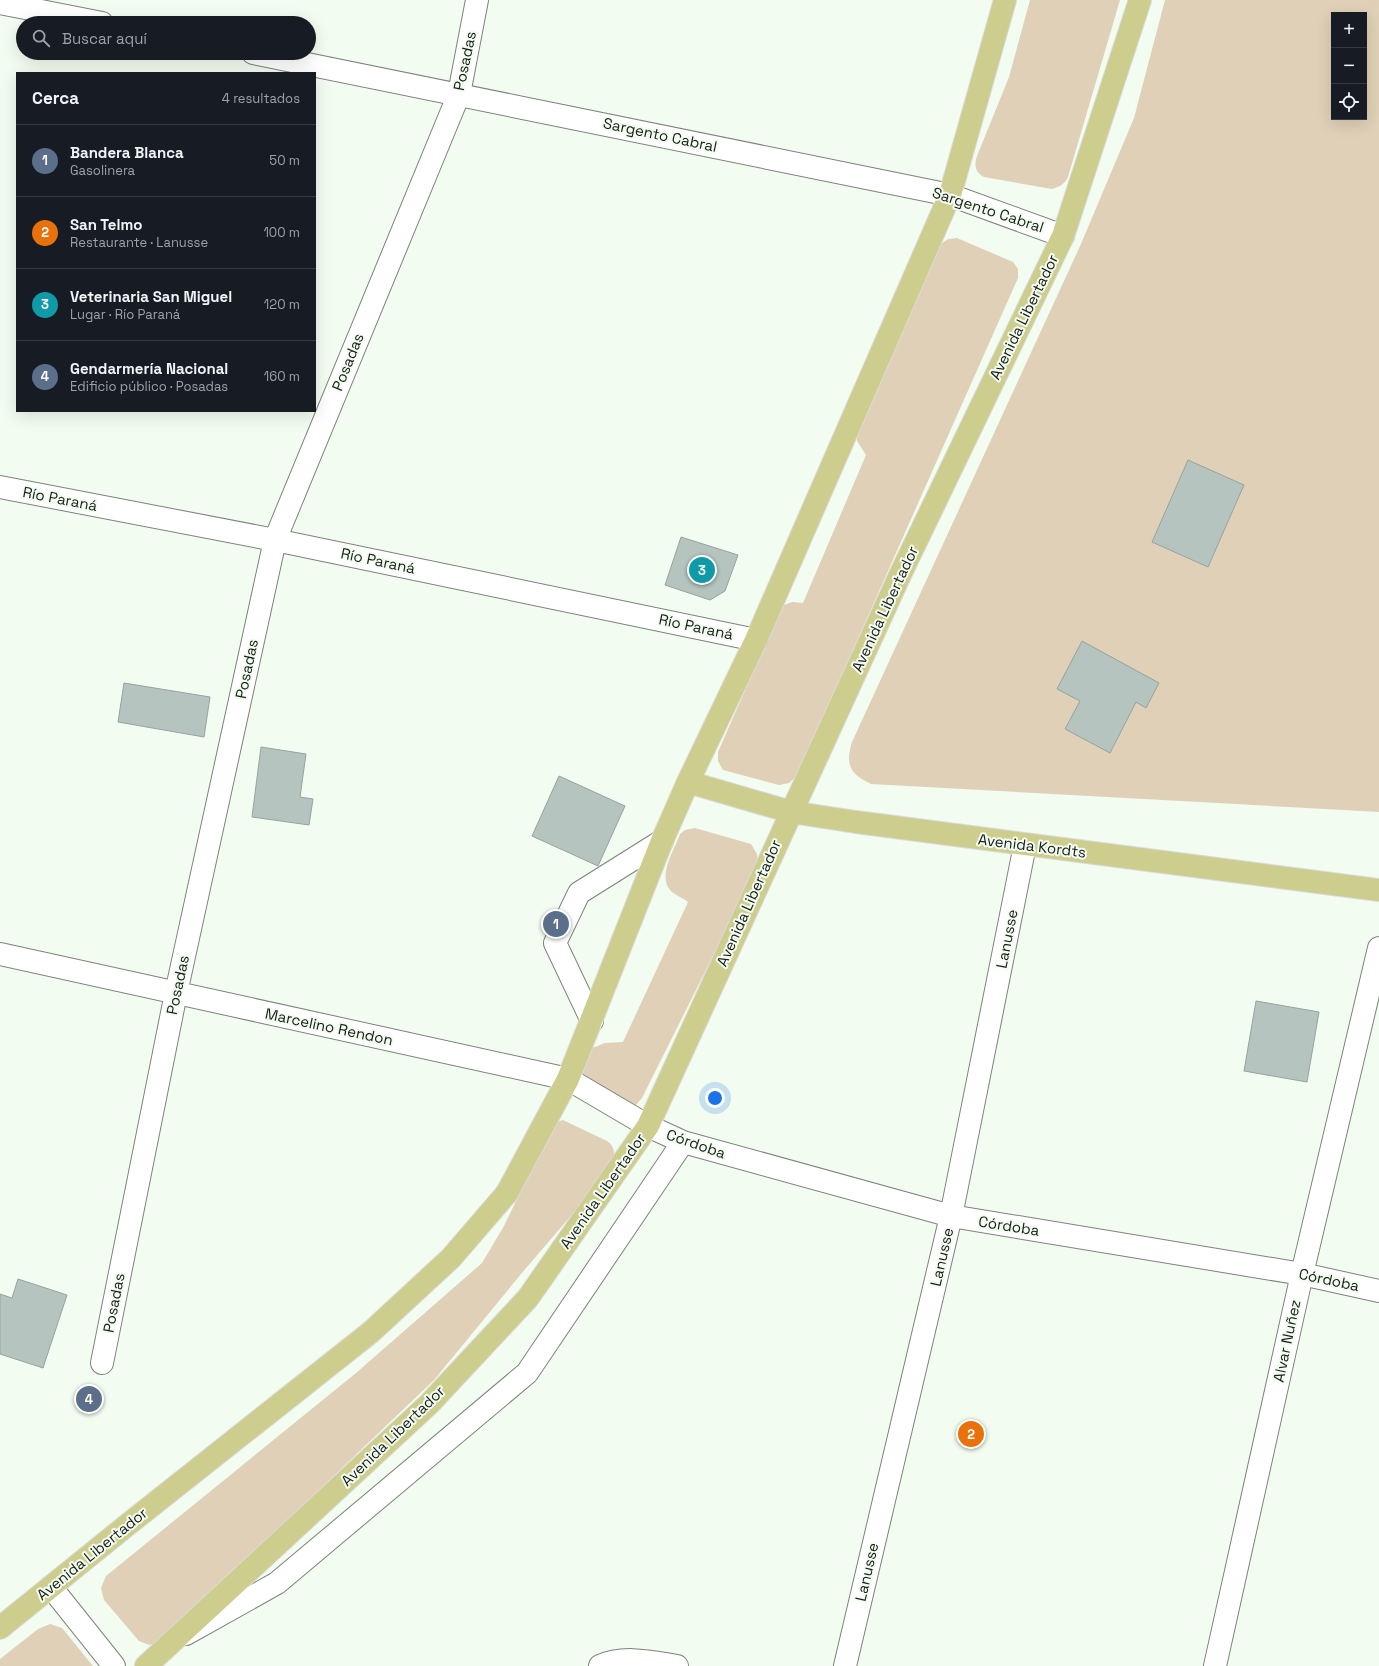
<!DOCTYPE html>
<html lang="es">
<meta charset="utf-8">
<style>
:root{--surface:#171b24;--page:#20242c;--text:#f1f3f6;--muted:#9ea1a6;--line:#363941;--accent:#db2777}
body{margin:0;font-family:"Space Grotesk",sans-serif;background:var(--page);color:var(--text)}
.controls{position:absolute;right:12px;top:12px;display:grid;overflow:hidden;border-radius:0px;box-shadow:0 4px 16px #0002}
.controls button{width:36px;height:36px;display:grid;place-items:center;padding:0;border:0;border-bottom:1px solid var(--line);background:var(--surface);color:var(--text);font:20px sans-serif}
.you{position:absolute;left:715px;top:1098px;width:14px;height:14px;margin:-10px;border:3px solid #fff;border-radius:50%;background:#1a73e8;box-shadow:0 0 0 6px #1a73e833}
.badge{display:grid;place-items:center;width:26px;height:26px;border-radius:50%;background:var(--accent);color:#fff;font-size:13px;font-weight:700}
.pin{position:absolute;translate:-50% -50%;border:2px solid #fff;box-shadow:0 1px 4px #0006}
.list{margin:0;padding:0;list-style:none}
h2{display:flex;justify-content:space-between;align-items:center;height:52px;margin:0;padding:0 16px;font-size:17px}
h2 small{font-size:13px;font-weight:400;color:var(--muted)}
.list li{display:grid;grid-template-columns:26px 1fr auto;gap:12px;align-items:center;box-sizing:border-box;height:72px;padding:0 16px;border-top:1px solid var(--line)}
.list b{display:block;font-size:15px;white-space:nowrap}
.list p{margin:0;font-size:13px;white-space:nowrap;color:var(--muted)}
.list em{font-size:13px;font-style:normal;color:var(--muted)}
.icon{flex:none;width:22px;height:22px;fill:none;stroke:currentColor;stroke-width:2;stroke-linecap:round;stroke-linejoin:round}
.map{position:relative;flex:none;width:1379px;height:1666px;overflow:hidden}
.search{position:absolute;background:var(--surface);box-shadow:0 4px 16px #0002;left:16px;top:16px;width:300px;height:44px;display:flex;align-items:center;gap:10px;box-sizing:border-box;padding:0 14px;border-radius:22px;color:var(--muted);font-size:15px}
.panel{position:absolute;background:var(--surface);box-shadow:0 4px 16px #0002;left:16px;top:72px;width:300px;height:340px;border-radius:0px}
.map>svg:first-child{display:block}
</style>
<div class="map">
<svg width="1379" height="1666" viewBox="0 0 1379 1666">
<rect width="100%" height="100%" fill="#f2fcf0"/>
<path fill="#dfd0b7" fill-rule="evenodd" d="M1030,0h90l-52,177c-3,7 -9,10 -16,12l-68,-12c-9,-5 -10,-11 -7,-21l32,-79z
M1165,0h214v812l-508,-28c-21,-10 -26,-19 -19,-42l229,-498 53,-126zM1334,15h30v102h-30z
M957,238l56,24 5,7v9l-221,498 -8,7 -10,2 -56,-15 -5,-9v-9l64,-146 10,-4 11,1 63,-148 -9,-14v-6l84,-191 7,-5z
M695,828l56,16 6,10 1,12 -116,232 -6,7 -9,2 -48,-31 8,-26 18,-7 18,-1 65,-140c-5,-4 -11,-6 -16,-10 -16,-15 2,-41 8,-58l5,-4z
M563,1120l44,21c6,4 8,10 7,17l-33,46 -60,70 -87,106 -274,262 -11,3 -10,-4 -35,-41 -3,-12 5,-12 250,-203 126,-110 22,-37 47,-98 3,-5z
M50,1624l12,4 31,38h-93v-7l38,-30z"/>
<path fill="#b5c4bf" stroke="#95a49e" d="M1188,460l56,25 -36,82 -56,-25z
M681,537l57,18 -13,36 -15,9 -45,-15z
M1082,641l77,42 -13,25 -10,-6 -26,51 -45,-24 15,-28 -23,-12z
M124,683l86,14 -6,40 -86,-15z
M261,747l45,7 -6,43 13,2 -4,26 -57,-8z
M559,776l66,30 -27,60 -66,-30z
M1256,1001l63,11 -12,70 -63,-11z
M18,1279l49,16 -24,73 -43,-14v-60l12,4z"/>
<g fill="none" stroke-linecap="round" stroke-linejoin="round">
<defs>
<path id="minor" d="M0,3l102,20
M253,53l697,142 113,41
M0,487l275,53 481,100
M0,954l568,125 80,47 35,16 268,74 351,58 77,17
M592,1021l-37,-78 24,-50 83,-52
M102,1363l74,-370 99,-453 184,-446 18,-94
M51,1587l63,79
M186,1634l91,-51 250,-210 156,-231
M600,1666c24,-11 52,-4 77,0
M845,1666l106,-450 74,-371
M1215,1666l87,-392 77,-326"/>
<path id="major" d="M688,782l103,30 65,10 523,68
M0,1628l131,-106 240,-190 80,-74 56,-65 61,-114 94,-238 26,-59 68,-142 194,-445 55,-195
M146,1666l283,-262 99,-106 120,-172 252,-551 163,-339 77,-236"/>
</defs>
<use href="#minor" stroke="#7b847a" stroke-width="24"/>
<use href="#major" stroke="#dadbda" stroke-width="24"/>
<use href="#minor" stroke="#fff" stroke-width="22"/>
<use href="#major" stroke="#cdcd8d" stroke-width="22"/>
</g>
<g text-anchor="middle" stroke-width="4" stroke-linejoin="round" paint-order="stroke">
<g font-size="15" fill="#191c18" stroke="#f2fcf0">
<text transform="translate(465 61) rotate(-78)" y="5">Posadas</text>
<text transform="translate(660 135) rotate(12)" y="5">Sargento Cabral</text>
<text transform="translate(988 210) rotate(18)" y="5">Sargento Cabral</text>
<text transform="translate(1024 317) rotate(-64)" y="5">Avenida Libertador</text>
<text transform="translate(348 362) rotate(-68)" y="5">Posadas</text>
<text transform="translate(60 499) rotate(11)" y="5">Río Paraná</text>
<text transform="translate(378 561) rotate(12)" y="5">Río Paraná</text>
<text transform="translate(885 609) rotate(-65)" y="5">Avenida Libertador</text>
<text transform="translate(696 627) rotate(12)" y="5">Río Paraná</text>
<text transform="translate(247 669) rotate(-78)" y="5">Posadas</text>
<text transform="translate(1032 846) rotate(7)" y="5">Avenida Kordts</text>
<text transform="translate(749 903) rotate(-66)" y="5">Avenida Libertador</text>
<text transform="translate(1007 939) rotate(-79)" y="5">Lanusse</text>
<text transform="translate(178 985) rotate(-78)" y="5">Posadas</text>
<text transform="translate(329 1027) rotate(12)" y="5">Marcelino Rendon</text>
<text transform="translate(696 1144) rotate(19)" y="5">Córdoba</text>
<text transform="translate(603 1191) rotate(-55)" y="5">Avenida Libertador</text>
<text transform="translate(1009 1226) rotate(9)" y="5">Córdoba</text>
<text transform="translate(942 1257) rotate(-77)" y="5">Lanusse</text>
<text transform="translate(1329 1280) rotate(12)" y="5">Córdoba</text>
<text transform="translate(114 1303) rotate(-79)" y="5">Posadas</text>
<text transform="translate(1287 1341) rotate(-78)" y="5">Alvar Nuñez</text>
<text transform="translate(393 1436) rotate(-44)" y="5">Avenida Libertador</text>
<text transform="translate(92 1554) rotate(-39)" y="5">Avenida Libertador</text>
<text transform="translate(867 1572) rotate(-77)" y="5">Lanusse</text>
</g>
</g>
</svg>
<div class="controls">
<button>+</button>
<button>−</button>
<button><svg class="icon" aria-label="locate" viewBox="0 0 24 24"><circle cx="12" cy="12" r="6"/><path d="M12 2v4M12 18v4M2 12h4M18 12h4"/></svg></button>
</div>
<div class="you"></div>
<div class="pin badge" style="left:556px;top:924px;background:#5c6f8a">1</div>
<div class="pin badge" style="left:971px;top:1434px;background:#e8710a">2</div>
<div class="pin badge" style="left:702px;top:570px;background:#0f9aa8">3</div>
<div class="pin badge" style="left:89px;top:1399px;background:#5c6f8a">4</div>
<div class="search"><svg class="icon" aria-label="search" viewBox="0 0 24 24"><circle cx="10" cy="10" r="6"/><path d="M15 15l6 6"/></svg>Buscar aquí</div>
<section class="panel">
<h2>Cerca<small>4 resultados</small></h2>
<ul class="list">
<li><span class="badge" style="background:#5c6f8a">1</span><div><b>Bandera Blanca</b><p>Gasolinera</p></div><em>50 m</em></li>
<li><span class="badge" style="background:#e8710a">2</span><div><b>San Telmo</b><p>Restaurante · Lanusse</p></div><em>100 m</em></li>
<li><span class="badge" style="background:#0f9aa8">3</span><div><b>Veterinaria San Miguel</b><p>Lugar · Río Paraná</p></div><em>120 m</em></li>
<li><span class="badge" style="background:#5c6f8a">4</span><div><b>Gendarmería Nacional</b><p>Edificio público · Posadas</p></div><em>160 m</em></li>
</ul>
</section>
</div>
